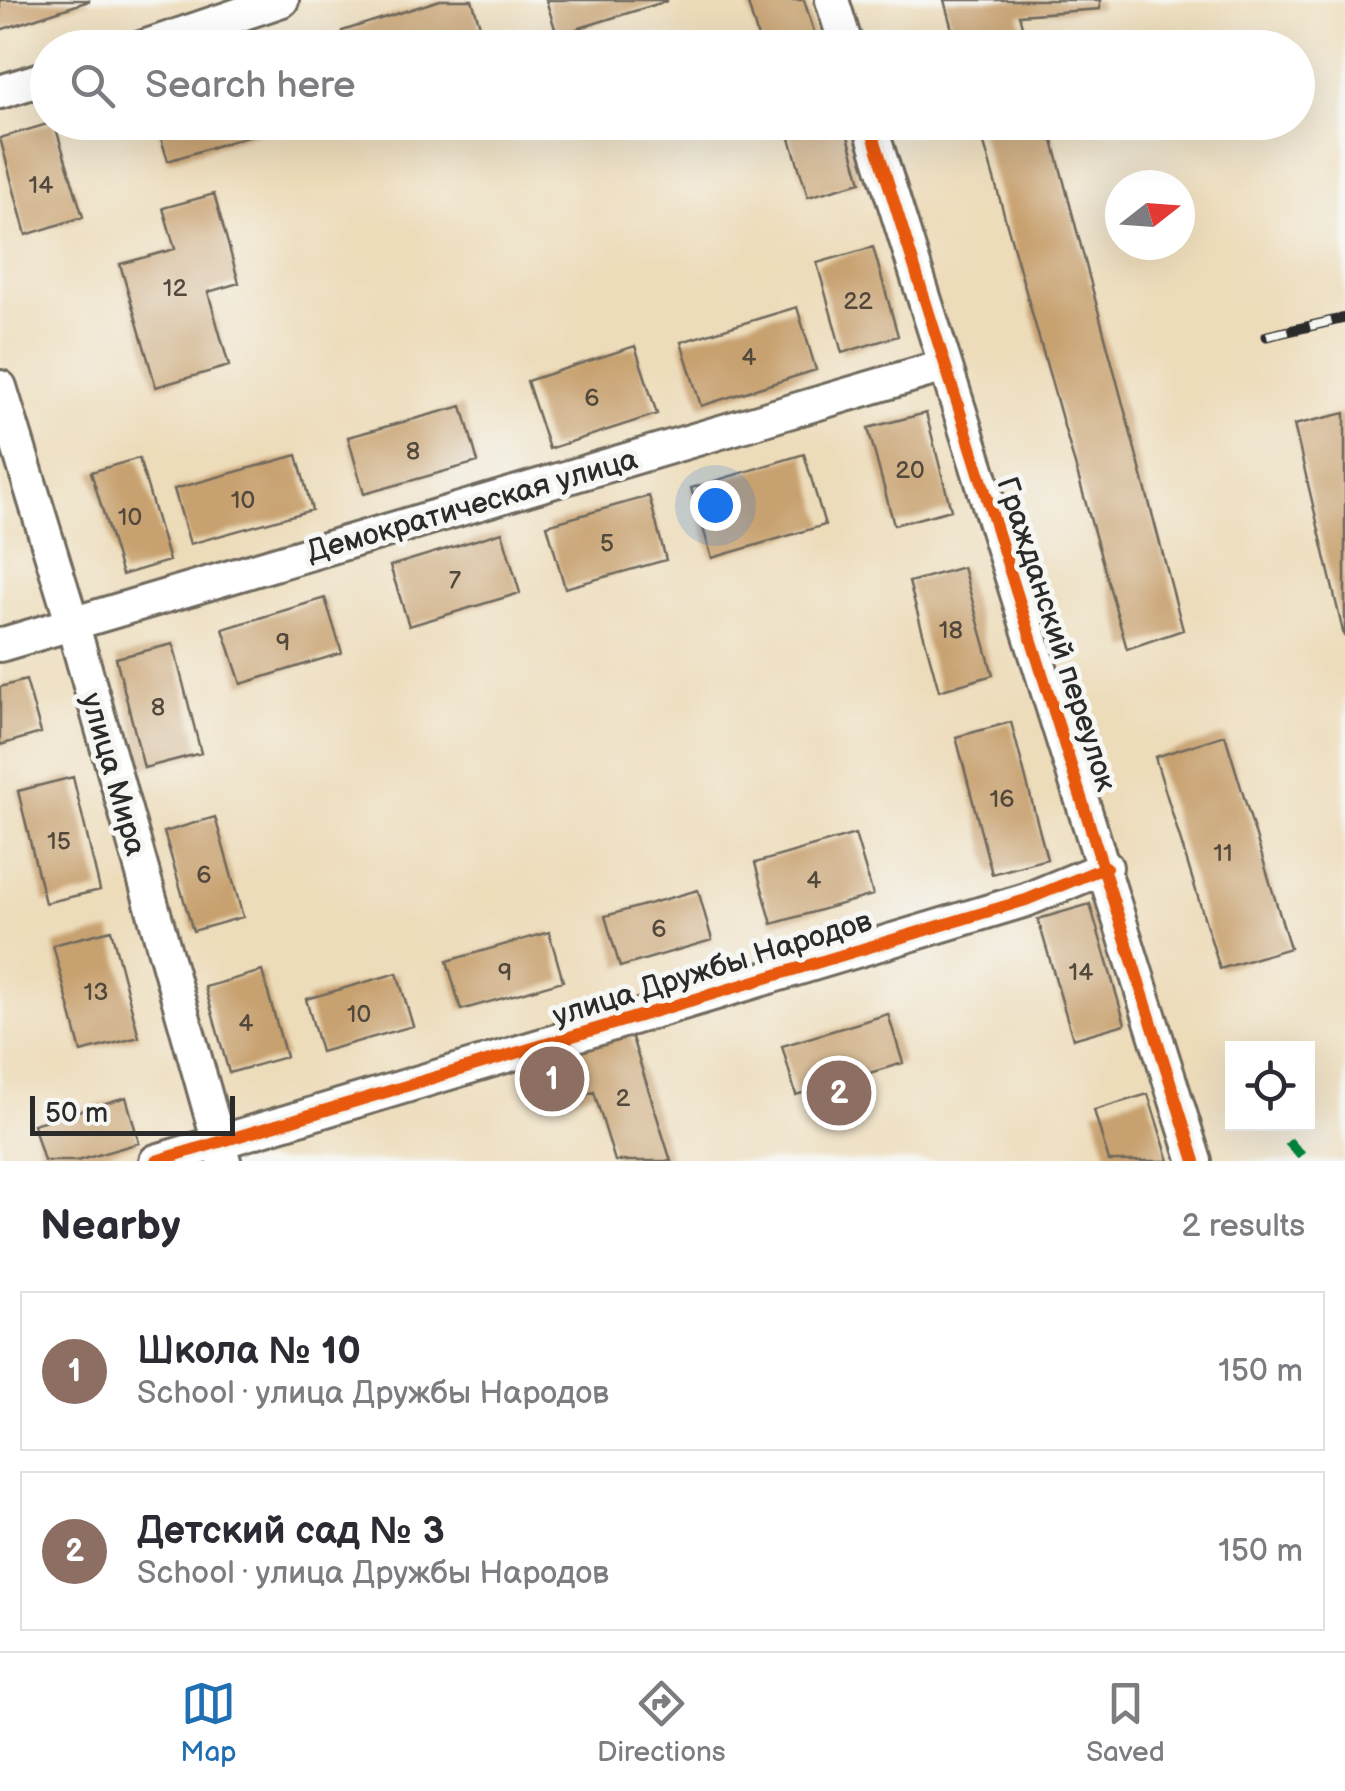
<!DOCTYPE html>
<meta charset="utf-8">
<style>
:root{--surface:#fff;--page:#f7f7f7;--text:#2b2b33;--muted:#7c7c81;--line:#e1e1e2;--accent:#1f6fb2}
body{margin:0;font-family:"Balsamiq Sans",sans-serif;background:var(--page);color:var(--text)}
.controls{position:absolute;right:30px;bottom:30px;display:grid;overflow:hidden;border-radius:0px;box-shadow:0 10px 40px #0002}
.controls button{width:90px;height:90px;display:grid;place-items:center;padding:0;border:0;border-bottom:2px solid var(--line);background:var(--surface);color:var(--text);font:50px sans-serif}
.compass{position:absolute;left:1105px;top:170px;width:90px;height:90px;border-radius:50%;background:var(--surface);box-shadow:0 10px 40px #0002;rotate:73deg}
.scale{position:absolute;left:30px;bottom:25px;width:205px;box-sizing:border-box;padding-left:10px;border:5px solid #2b2b2b;border-top:0;font-size:28px;line-height:35px;white-space:nowrap;color:#2b2b2b;-webkit-text-stroke:8px #f6f6f2;paint-order:stroke}
.you{position:absolute;left:715px;top:505px;width:35px;height:35px;margin:-25px;border:8px solid #fff;border-radius:50%;background:#1a73e8;box-shadow:0 0 0 15px #1a73e833}
.badge{display:grid;place-items:center;width:65px;height:65px;border-radius:50%;background:var(--accent);color:#fff;font-size:32px;font-weight:700}
.pin{position:absolute;translate:-50% -50%;border:5px solid #fff;box-shadow:0 2px 10px #0006}
.list{margin:0;padding:0;list-style:none}
h2{display:flex;justify-content:space-between;align-items:center;height:130px;margin:0;padding:0 40px;font-size:42px}
h2 small{font-size:32px;font-weight:400;color:var(--muted)}
.list li{display:grid;grid-template-columns:65px 1fr auto;gap:30px;align-items:center;box-sizing:border-box;height:160px;margin:0 20px 20px;padding:0 20px;border:2px solid var(--line);border-radius:0px}
.list b{display:block;font-size:38px;white-space:nowrap}
.list p{margin:0;font-size:32px;white-space:nowrap;color:var(--muted)}
.list em{font-size:32px;font-style:normal;color:var(--muted)}
.icon{flex:none;width:55px;height:55px;fill:none;stroke:currentColor;stroke-width:2;stroke-linecap:round;stroke-linejoin:round}
.map{position:relative;flex:none;width:1345px;height:1161px;overflow:hidden}
.search{position:absolute;background:var(--surface);box-shadow:0 10px 40px #0002;left:30px;right:30px;top:30px;height:110px;display:flex;align-items:center;gap:25px;box-sizing:border-box;padding:0 35px;border-radius:55px;color:var(--muted);font-size:38px}
.sheet{height:490px;background:var(--surface)}
nav{display:flex;justify-content:space-around;align-items:center;box-sizing:border-box;height:140px;border-top:2px solid var(--line);background:var(--surface);font-size:28px;color:var(--muted)}
nav a{display:grid;justify-items:center;gap:5px}
nav .on{color:var(--accent)}
.map>svg:first-child{display:block}
</style>
<div class="map">
<svg width="1345" height="1161" viewBox="0 0 1345 1161">
<rect width="100%" height="100%" fill="#f6f6f2"/>
<filter id="ink" filterUnits="userSpaceOnUse"><feTurbulence type="fractalNoise" baseFrequency=".01" numOctaves="2"/><feDisplacementMap in="SourceGraphic" scale="20" xChannelSelector="R" yChannelSelector="G"/><feConvolveMatrix kernelMatrix="1 2 1 2 8 2 1 2 1" color-interpolation-filters="sRGB"/></filter>
<filter id="wash" filterUnits="userSpaceOnUse"><feTurbulence type="fractalNoise" baseFrequency=".0048" numOctaves="4" result="noise"/><feDisplacementMap in="SourceGraphic" scale="40" xChannelSelector="R" yChannelSelector="G"/><feGaussianBlur stdDeviation="2.25" result="paint"/><feColorMatrix in="noise" values="0 0 0 0 0 0 0 0 0 0 0 0 0 0 0 0 0 1.4 0 .05"/><feComposite in="paint" operator="in"/></filter>
<g filter="url(#wash)">
<rect width="100%" height="100%" fill="#eddcba"/>
<g id="blocks">
<path fill="#c8a16f" d="M0,0h89v1l-89,29z
M440,0h32l15,48h-140l-5,-17z
M546,0h121v1l-110,34z
M747,0h57l13,41 -21,7h-35z
M944,0h156v9l-81,6 9,33h-71z
M54,122l29,95 -57,18 -26,-97z
M156,122h134v1l-122,38z
M785,122h59l17,60 -53,15z
M978,122h70l135,508 -56,19z
M214,194l25,89 -31,9 21,74 -73,21 -36,-123 55,-15 -12,-41z
M873,247l25,89 -56,17 -25,-90z
M797,307l19,63 -115,36 -20,-64z
M635,346l22,68 -108,35 -22,-68z
M462,406l16,56 -114,32 -16,-57z
M926,413l25,97 -57,15 -26,-97z
M1345,413v223h-1l-50,-211z
M804,454l21,71 -113,33 -21,-70z
M297,455l15,55 -122,34 -16,-55z
M139,458l30,103 -47,14 -31,-103z
M649,496l17,64 -101,28 -18,-63z
M502,532l18,61 -111,33 -19,-60z
M963,567l30,108 -54,16 -30,-109z
M325,598l17,55 -101,31 -18,-55z
M173,644l28,109 -57,15 -28,-110z
M26,680l15,53 -41,12v-58z
M1011,722l36,137 -55,15 -36,-137z
M1225,735l65,213 -70,21 -65,-212z
M73,777l27,113 -55,13 -27,-112z
M215,817l28,100 -50,14 -29,-99z
M855,834l18,61 -101,29 -17,-61z
M698,890l14,50 -92,27 -15,-51z
M1090,904l35,120 -52,15 -35,-120z
M111,930l28,107 -58,15 -28,-107z
M549,932l14,49 -102,29 -14,-49z
M262,971l24,86 -57,16 -24,-86z
M397,973l16,53 -92,26 -15,-53z
M888,1014l15,49 -107,32 -14,-49z
M629,1028l42,133h-56l-21,-69 -33,10 -15,-48z
M1148,1094l21,67h-60l-15,-51z
M126,1097l13,46 -62,18h-33l-11,-37z"/>
</g>
</g>
<g filter="url(#ink)">
<use href="#blocks" fill-opacity="0" stroke="#6f695d" stroke-width="2.5"/>
<g fill="none" stroke-linecap="round" stroke-linejoin="round">
<defs>
<path id="street" d="M832,0l15,48
M141,48l141,-48
M0,92l48,-15
M869,122l326,1039
M0,387l72,235 152,539
M0,645l944,-279
M156,1161l870,-261 80,-33"/>
</defs>
<use href="#street" stroke="#6f695d" stroke-width="38"/>
<use href="#street" stroke="#fff" stroke-width="32"/>
<defs>
<path id="rail" d="M1267,336l78,-18"/>
</defs>
<use href="#rail" stroke="#2b2b2b" stroke-width="11"/>
<use href="#rail" stroke="#f6f6f2" stroke-width="8" stroke-dasharray="22" stroke-linecap="butt"/>
<path stroke="#00873e" stroke-width="10" stroke-dasharray="20 10" stroke-linecap="butt" d="M1288,1141l18,20"/>
<defs>
<path id="cycleway" d="M869,122l326,1039
M156,1161l870,-261 80,-33"/>
</defs>
<use href="#cycleway" stroke="#f6f6f2" stroke-width="19"/>
<use href="#cycleway" stroke="#e8590c" stroke-width="12"/>
</g>
</g>
<g text-anchor="middle" stroke-width="10" stroke-linejoin="round" paint-order="stroke">
<g font-size="25" fill="#52483c">
<text x="41" y="193">14</text>
<text x="175" y="296">12</text>
<text x="858" y="309">22</text>
<text x="749" y="365">4</text>
<text x="592" y="406">6</text>
<text x="413" y="459">8</text>
<text x="910" y="478">20</text>
<text x="243" y="508">10</text>
<text x="130" y="525">10</text>
<text x="607" y="551">5</text>
<text x="455" y="588">7</text>
<text x="951" y="638">18</text>
<text x="283" y="650">9</text>
<text x="158" y="715">8</text>
<text x="1002" y="807">16</text>
<text x="59" y="849">15</text>
<text x="1223" y="861">11</text>
<text x="204" y="883">6</text>
<text x="814" y="888">4</text>
<text x="659" y="937">6</text>
<text x="505" y="980">9</text>
<text x="1081" y="980">14</text>
<text x="96" y="1000">13</text>
<text x="359" y="1022">10</text>
<text x="246" y="1031">4</text>
<text x="623" y="1106">2</text>
</g>
<g font-size="30" fill="#2b2b2b" stroke="#f6f6f2">
<text transform="translate(472 505) rotate(-16)" y="10">Демократическая улица</text>
<text transform="translate(1057 634) rotate(72)" y="10">Гражданский переулок</text>
<text transform="translate(114 774) rotate(74)" y="10">улица Мира</text>
<text transform="translate(712 968) rotate(-17)" y="10">улица Дружбы Народов</text>
</g>
</g>
</svg>
<div class="controls">
<button><svg class="icon" aria-label="locate" viewBox="0 0 24 24"><circle cx="12" cy="12" r="6"/><path d="M12 2v4M12 18v4M2 12h4M18 12h4"/></svg></button>
</div>
<svg class="compass" viewBox="-18 -18 36 36"><path d="M0-13l5 13h-10z" fill="#e53935"/><path d="M0 13l5-13h-10z" fill="#7c7c81"/></svg>
<div class="scale">50 m</div>
<div class="you"></div>
<div class="pin badge" style="left:552px;top:1079px;background:#8d6e63">1</div>
<div class="pin badge" style="left:839px;top:1093px;background:#8d6e63">2</div>
<div class="search"><svg class="icon" aria-label="search" viewBox="0 0 24 24"><circle cx="10" cy="10" r="6"/><path d="M15 15l6 6"/></svg>Search here</div>
</div>
<section class="sheet">
<h2>Nearby<small>2 results</small></h2>
<ul class="list">
<li><span class="badge" style="background:#8d6e63">1</span><div><b>Школа № 10</b><p>School · улица Дружбы Народов</p></div><em>150 m</em></li>
<li><span class="badge" style="background:#8d6e63">2</span><div><b>Детский сад № 3</b><p>School · улица Дружбы Народов</p></div><em>150 m</em></li>
</ul>
</section>
<nav>
<a class="on"><svg class="icon" aria-label="map" viewBox="0 0 24 24"><path d="M3 6l6-2 6 2 6-2v14l-6 2-6-2-6 2zM9 4v14M15 6v14"/></svg>Map</a>
<a><svg class="icon" aria-label="directions" viewBox="0 0 24 24"><path d="M12 3l9 9-9 9-9-9zM9 14v-3h6M13 9l2 2-2 2"/></svg>Directions</a>
<a><svg class="icon" aria-label="saved" viewBox="0 0 24 24"><path d="M7 4h10v16l-5-4-5 4z"/></svg>Saved</a>
</nav>
